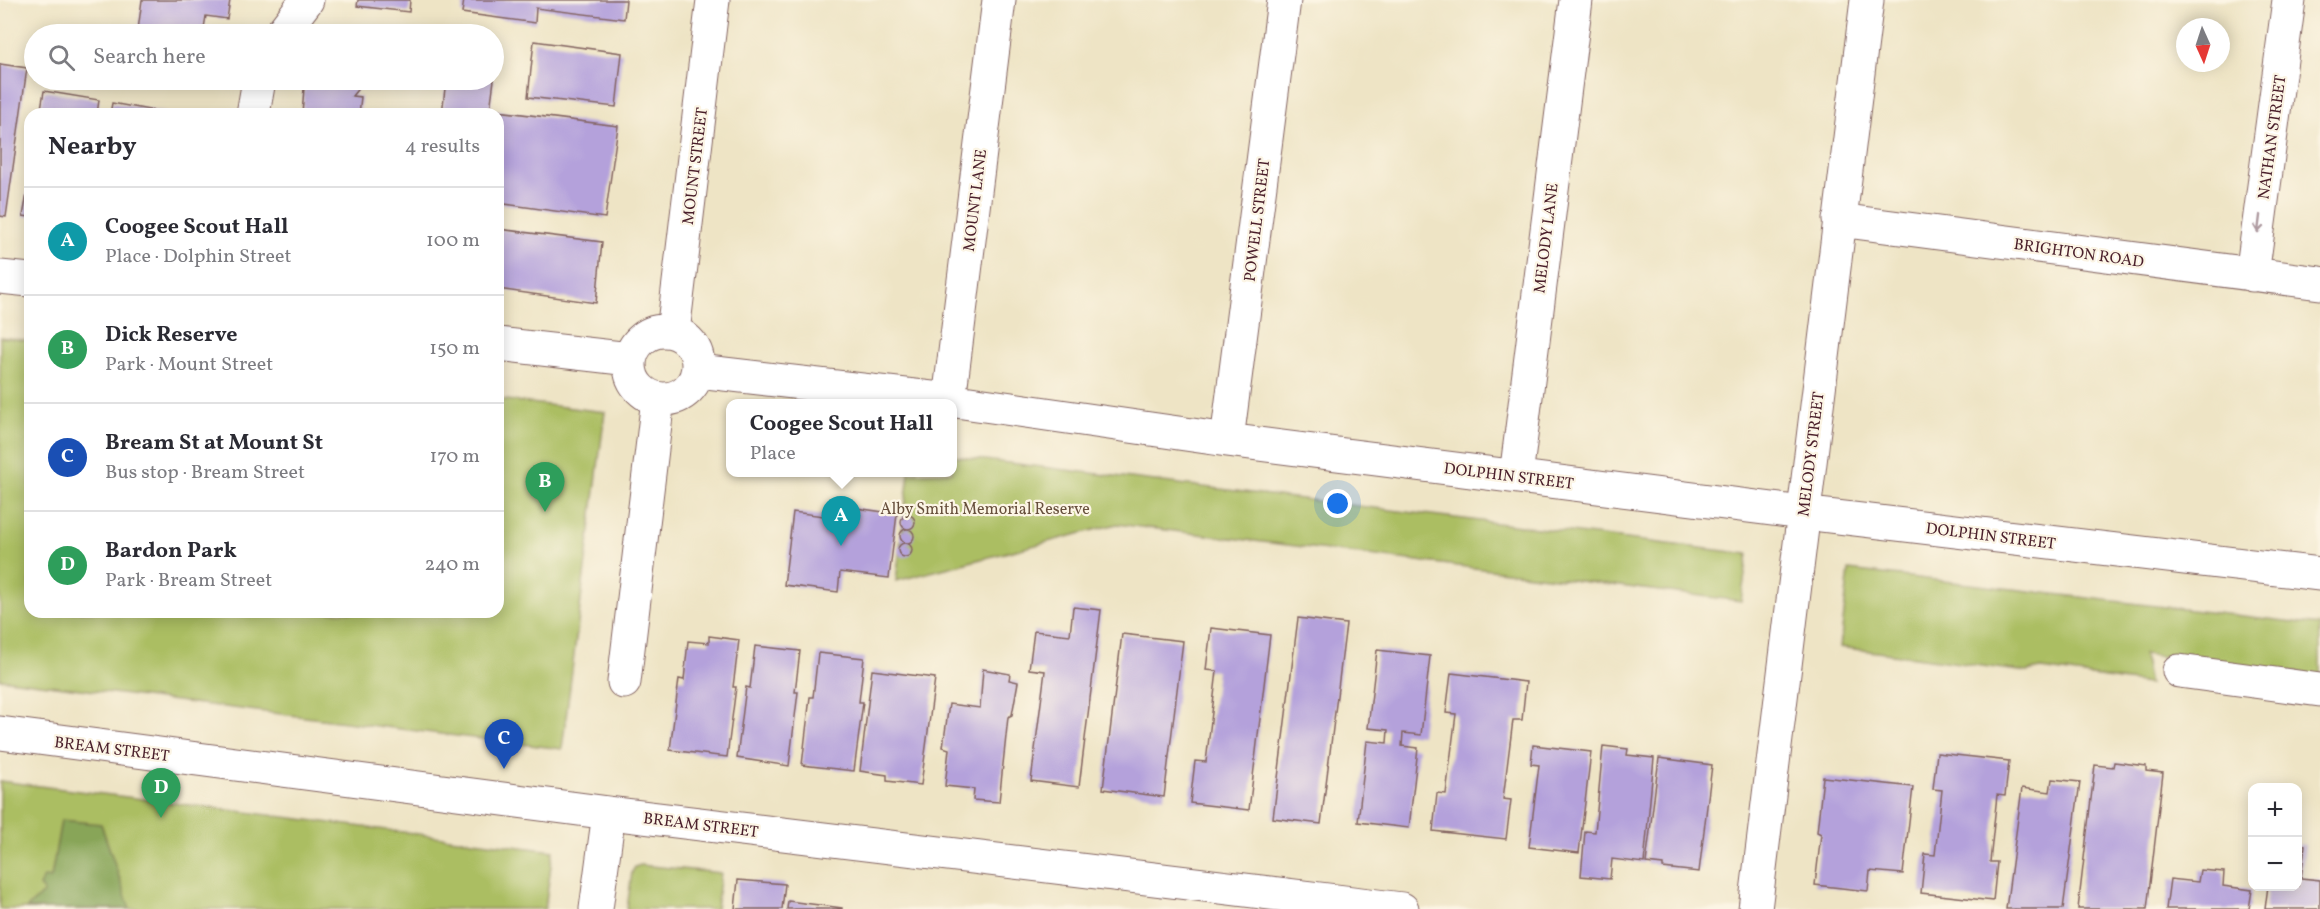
<!DOCTYPE html>
<meta charset="utf-8">
<style>
:root{--surface:#fff;--page:#f7f7f7;--text:#2b2b33;--muted:#7c7c81;--line:#e1e1e2;--accent:#b45309}
body{margin:0;font-family:Vollkorn,serif;background:var(--page);color:var(--text)}
.controls{position:absolute;right:18px;bottom:18px;display:grid;overflow:hidden;border-radius:12px;box-shadow:0 3px 15px #0003}
.controls button{width:54px;height:54px;display:grid;place-items:center;padding:0;border:0;border-bottom:2px solid var(--line);background:var(--surface);color:var(--text);font:30px sans-serif}
.compass{position:absolute;left:2176px;top:18px;width:54px;height:54px;border-radius:50%;background:var(--surface);box-shadow:0 3px 15px #0003;rotate:177deg}
.you{position:absolute;left:1338px;top:504px;width:21px;height:21px;margin:-15px;border:4px solid #fff;border-radius:50%;background:#1a73e8;box-shadow:0 0 0 9px #1a73e833}
.badge{display:grid;place-items:center;width:39px;height:39px;border-radius:50%;background:var(--accent);color:#fff;font-size:20px;font-weight:700}
.pin{position:absolute;translate:-50% -50px;filter:drop-shadow(0 2px 3px #0008)}
.pin::after{content:'';position:absolute;top:32px;width:21px;height:18px;background:inherit;clip-path:polygon(0 0,100% 0,50% 100%)}
.popup{position:absolute;left:726px;top:399px;width:231px;height:78px;box-sizing:border-box;display:grid;place-content:center;border-radius:12px;background:var(--surface);filter:drop-shadow(0 2px 4px #0005);font-size:20px;white-space:nowrap;color:var(--muted)}
.popup b{font-size:22px;color:var(--text)}
.popup::after{content:'';position:absolute;left:50%;top:100%;margin-left:-12px;border:12px solid transparent;border-top-color:var(--surface)}
.list{margin:0;padding:0;list-style:none}
h2{display:flex;justify-content:space-between;align-items:center;height:78px;margin:0;padding:0 24px;font-size:26px}
h2 small{font-size:20px;font-weight:400;color:var(--muted)}
.list li{display:grid;grid-template-columns:39px 1fr auto;gap:18px;align-items:center;box-sizing:border-box;height:108px;padding:0 24px;border-top:2px solid var(--line)}
.list b{display:block;font-size:22px;white-space:nowrap}
.list p{margin:0;font-size:20px;white-space:nowrap;color:var(--muted)}
.list em{font-size:20px;font-style:normal;color:var(--muted)}
.icon{flex:none;width:33px;height:33px;fill:none;stroke:currentColor;stroke-width:2;stroke-linecap:round;stroke-linejoin:round}
.map{position:relative;flex:none;width:2320px;height:909px;overflow:hidden}
.search{position:absolute;background:var(--surface);box-shadow:0 3px 15px #0003;left:24px;top:24px;width:480px;height:66px;display:flex;align-items:center;gap:15px;box-sizing:border-box;padding:0 21px;border-radius:33px;color:var(--muted);font-size:22px}
.panel{position:absolute;background:var(--surface);box-shadow:0 3px 15px #0003;left:24px;top:108px;width:480px;height:510px;border-radius:18px}
.map>svg:first-child{display:block}
</style>
<div class="map">
<svg width="2320" height="909" viewBox="0 0 2320 909">
<rect width="100%" height="100%" fill="#fcf5e5"/>
<filter id="ink" filterUnits="userSpaceOnUse"><feTurbulence type="fractalNoise" baseFrequency=".0167" numOctaves="2"/><feDisplacementMap in="SourceGraphic" scale="12" xChannelSelector="R" yChannelSelector="G"/><feConvolveMatrix kernelMatrix="1 2 1 2 8 2 1 2 1" color-interpolation-filters="sRGB"/></filter>
<filter id="wash" filterUnits="userSpaceOnUse"><feTurbulence type="fractalNoise" baseFrequency=".008" numOctaves="4" result="noise"/><feDisplacementMap in="SourceGraphic" scale="24" xChannelSelector="R" yChannelSelector="G"/><feGaussianBlur stdDeviation="1.35" result="paint"/><feColorMatrix in="noise" values="0 0 0 0 0 0 0 0 0 0 0 0 0 0 0 0 0 1.4 0 .05"/><feComposite in="paint" operator="in"/></filter>
<g filter="url(#wash)">
<rect width="100%" height="100%" fill="#eee4c5"/>
<path fill="#abbe62" stroke="#7a6e46" stroke-width="1.5" d="M0,337l30,4v271h468v-213l107,13 -43,337 -562,-70z
M952,456l796,98 -7,47 -624,-77 -221,57 13,-108 43,-1z
M1849,570l471,55v51l-177,-22 6,30 -108,-15 -14,3 -187,-25z
M0,781l553,70 -8,58h-545z
M640,865l81,8 -5,36h-89l5,-37 3,-5z"/>
<path fill="#88a558" stroke="#696242" stroke-width="1.5" d="M61,820l40,4 29,85h-104l18,-17 -5,-6 5,-9 7,1z"/>
<g id="blocks">
<path fill="#b4a1db" d="M142,0h88l-3,19 -21,-3 -3,18h-35l-30,-4z
M358,0h52l-1,12 -52,-6z
M464,0h162l-2,19 -88,-11 -1,15 -73,-10z
M534,41l88,12 -6,54 -88,-10z
M0,64l27,4 -21,149 -6,-1z
M311,80h54l-13,16 9,1 -2,17h-57l2,-26z
M446,80h48l-4,30 128,16 -13,92 -107,-15v-89h-56z
M44,91l55,9 -2,14h-57z
M112,103l54,10v1h-56z
M29,183h1v34l-7,-1z
M498,229l104,13 -6,61 -98,-14z
M849,507l48,7 -8,64 -49,-6 -2,20 -54,-7 9,-73 54,7z
M901 522a7 7 0 1 1 14 0a7 7 0 1 1-14 0Z
M900 536a7 7 0 1 1 14 0a7 7 0 1 1-14 0Z
M898 550a7 7 0 1 1 14 0a7 7 0 1 1-14 0Z
M1073,607l28,3 -22,177 -48,-6 14,-110 -16,-2 5,-38 36,4z
M1298,618l48,6 -25,200 -48,-6z
M1211,628l59,7 -21,175 -59,-7 5,-42 11,1 11,-91 -11,-1z
M1122,634l61,7 -19,156 -61,-8z
M709,636l30,4 -6,47h3l-9,70 -57,-7 9,-71 5,1 4,-39 21,2z
M755,646l45,5 -5,41h3l-9,74 -52,-8 9,-71 4,1z
M1377,650l53,6 -9,79 -18,-2 -1,13 16,2 -9,80 -51,-6 9,-81 20,2 1,-13 -20,-2z
M818,653l46,5 -5,44h4l-9,69 -52,-6 8,-68h3z
M983,669l27,5 -1,6 9,2 -6,33 -4,2 -9,85 -26,-2 1,-11 -29,-3 4,-37 -6,-2 6,-43 31,4z
M872,670l63,8 -14,107 -34,-4v-6l-27,-4z
M1451,673l75,9 -4,38h-9l-10,79 8,1 -5,39 -73,-8 4,-38 9,1 10,-80 -10,-1z
M1533,745l58,7 -12,101 -50,-6 10,-82 -8,-1z
M1603,746l25,3 -1,6 27,3 -10,105 -32,-4 -2,20 -29,-3 4,-45 10,1z
M1937,753l72,8 -4,35 -8,-1 -7,67h7l-4,39 -72,-8 4,-39 10,1 7,-65 -9,-1z
M1659,758l53,7 -13,107 -36,-4v-3l-17,-2z
M2114,762l32,4v5l17,2 -16,136h-69l17,-144 18,2z
M1823,777l90,10 -10,87 -33,-3 -2,20 -53,-6 6,-51 -4,-2z
M2052,779l28,3 -17,127h-57l16,-121 28,4z
M2298,844l7,1 -4,33 19,2v29h-55l3,-23h30z
M2200,870l24,2 -1,14 29,4 -3,19h-83l4,-30 28,3z
M738,880l47,4 -3,25h-47z
M788,901l54,7v1h-55z"/>
</g>
</g>
<g filter="url(#ink)">
<use href="#blocks" fill-opacity="0" stroke="#836461" stroke-width="1.5"/>
<g fill="none" stroke-linecap="round" stroke-linejoin="round">
<defs>
<path id="minor" d="M281,34l26,-34
M253,114l6,-34
M1839,220l481,63
M2252,275l37,-275
M0,277l30,3
M630 365a34 34 0 1 1 68 0a34 34 0 1 1-68 0Z
M673,332l40,-332
M498,344l132,15
M698,371l251,29 278,40 576,73 517,61
M949,400l50,-400
M1227,440l57,-440
M1516,476l60,-476
M2179,671l141,19
M624,682l34,-283
M0,733l609,80 793,96
M596,909l13,-96
M1755,909l112,-909"/>
</defs>
<use href="#minor" stroke="#836461" stroke-width="35"/>
<use href="#minor" stroke="#fff" stroke-width="33"/>
</g>
<defs><path id="oneway-shaft" d="M-6 0H5M1.5-3L5.5 0L1.5 3" fill="none" stroke-width="1.6" stroke-linecap="round" stroke-linejoin="round" transform="scale(1.5)"/></defs>
<use stroke="#ae9aa0" href="#oneway-shaft" transform="translate(2259 224) rotate(97)"/>
</g>
<g text-anchor="middle" stroke-width="4.5" stroke-linejoin="round" paint-order="stroke">
<g font-size="16" fill="#4a1f2b" stroke="#fcf5e5">
<text transform="translate(2271 137) rotate(-82)" y="6">NATHAN STREET</text>
<text transform="translate(694 166) rotate(-83)" y="6">MOUNT STREET</text>
<text transform="translate(974 200) rotate(-83)" y="6">MOUNT LANE</text>
<text transform="translate(1256 220) rotate(-83)" y="6">POWELL STREET</text>
<text transform="translate(1545 238) rotate(-83)" y="6">MELODY LANE</text>
<text transform="translate(2079 252) rotate(8)" y="6">BRIGHTON ROAD</text>
<text transform="translate(1810 454) rotate(-83)" y="6">MELODY STREET</text>
<text transform="translate(1509 475) rotate(7)" y="6">DOLPHIN STREET</text>
<text transform="translate(1991 535) rotate(7)" y="6">DOLPHIN STREET</text>
<text transform="translate(112 748) rotate(7)" y="6">BREAM STREET</text>
<text transform="translate(701 824) rotate(7)" y="6">BREAM STREET</text>
</g>
<g font-size="16" fill="#674f3c" stroke="#fcf5e5">
<text x="985" y="514">Alby Smith Memorial Reserve</text>
</g>
</g>
</svg>
<div class="controls">
<button>+</button>
<button>−</button>
</div>
<svg class="compass" viewBox="-18 -18 36 36"><path d="M0-13l5 13h-10z" fill="#e53935"/><path d="M0 13l5-13h-10z" fill="#7c7c81"/></svg>
<div class="you"></div>
<div class="pin badge" style="left:841px;top:546px;background:#0f9aa8">A</div>
<div class="popup"><b>Coogee Scout Hall</b>Place</div>
<div class="pin badge" style="left:545px;top:512px;background:#2e9e5b">B</div>
<div class="pin badge" style="left:504px;top:769px;background:#1a4fb4">C</div>
<div class="pin badge" style="left:161px;top:818px;background:#2e9e5b">D</div>
<div class="search"><svg class="icon" aria-label="search" viewBox="0 0 24 24"><circle cx="10" cy="10" r="6"/><path d="M15 15l6 6"/></svg>Search here</div>
<section class="panel">
<h2>Nearby<small>4 results</small></h2>
<ul class="list">
<li><span class="badge" style="background:#0f9aa8">A</span><div><b>Coogee Scout Hall</b><p>Place · Dolphin Street</p></div><em>100 m</em></li>
<li><span class="badge" style="background:#2e9e5b">B</span><div><b>Dick Reserve</b><p>Park · Mount Street</p></div><em>150 m</em></li>
<li><span class="badge" style="background:#1a4fb4">C</span><div><b>Bream St at Mount St</b><p>Bus stop · Bream Street</p></div><em>170 m</em></li>
<li><span class="badge" style="background:#2e9e5b">D</span><div><b>Bardon Park</b><p>Park · Bream Street</p></div><em>240 m</em></li>
</ul>
</section>
</div>
